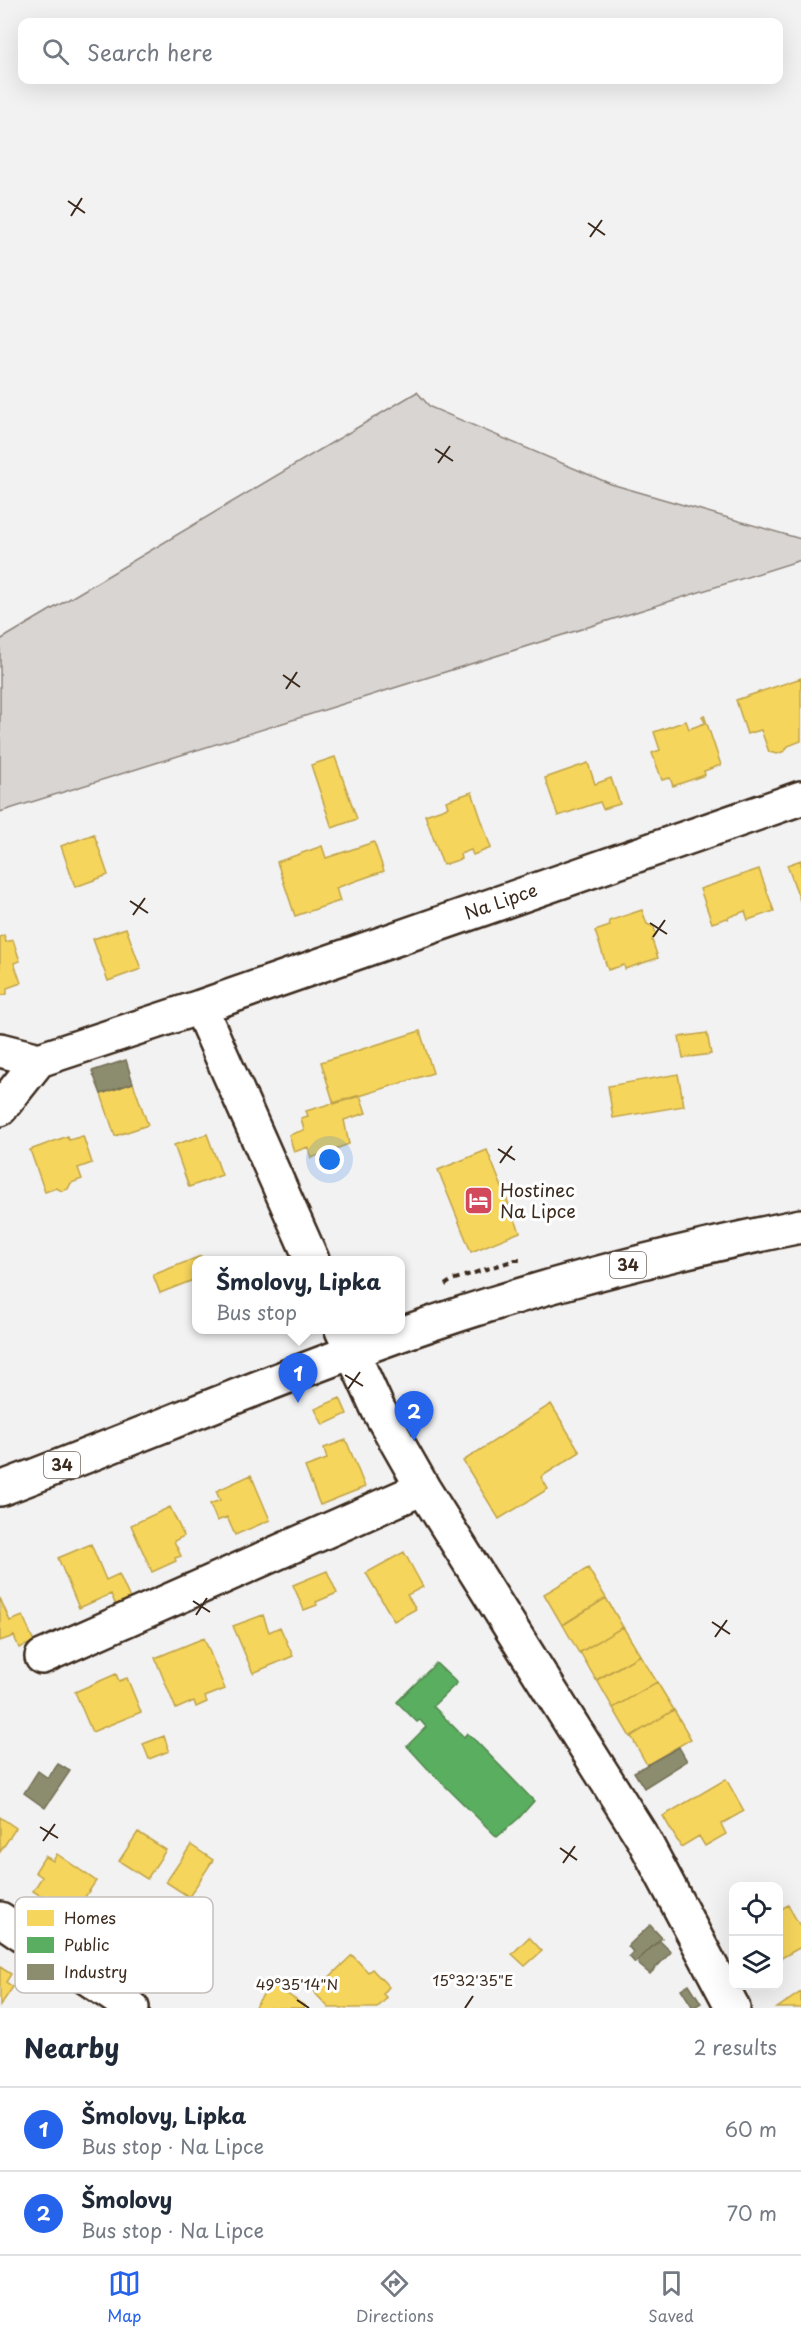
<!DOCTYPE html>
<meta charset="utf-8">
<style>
:root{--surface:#fff;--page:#f6f6f7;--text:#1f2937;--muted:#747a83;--line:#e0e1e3;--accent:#2563eb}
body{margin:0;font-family:"Playpen Sans",sans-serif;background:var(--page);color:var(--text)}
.controls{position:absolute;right:18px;bottom:18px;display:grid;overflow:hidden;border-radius:12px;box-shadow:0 6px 24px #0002}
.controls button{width:54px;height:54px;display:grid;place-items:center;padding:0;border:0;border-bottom:2px solid var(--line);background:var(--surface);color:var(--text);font:30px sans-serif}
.you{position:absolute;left:330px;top:1160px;width:21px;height:21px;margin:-15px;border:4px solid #fff;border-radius:50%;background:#1a73e8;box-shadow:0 0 0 9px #1a73e833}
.badge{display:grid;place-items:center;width:39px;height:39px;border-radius:50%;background:var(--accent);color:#fff;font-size:20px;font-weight:700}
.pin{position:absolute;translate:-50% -50px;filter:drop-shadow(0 2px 3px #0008)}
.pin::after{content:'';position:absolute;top:32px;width:21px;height:18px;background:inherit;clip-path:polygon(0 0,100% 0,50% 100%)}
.popup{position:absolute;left:192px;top:1256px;width:213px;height:78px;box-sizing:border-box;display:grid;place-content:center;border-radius:12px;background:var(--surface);filter:drop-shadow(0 2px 4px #0005);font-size:20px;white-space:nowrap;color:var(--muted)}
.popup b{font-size:22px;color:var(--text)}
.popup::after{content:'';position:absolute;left:50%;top:100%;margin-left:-12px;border:12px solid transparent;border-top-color:var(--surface)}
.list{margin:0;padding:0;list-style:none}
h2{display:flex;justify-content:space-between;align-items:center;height:78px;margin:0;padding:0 24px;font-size:26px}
h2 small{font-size:20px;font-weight:400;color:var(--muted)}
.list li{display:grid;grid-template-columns:39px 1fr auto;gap:18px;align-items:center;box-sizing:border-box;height:84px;padding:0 24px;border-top:2px solid var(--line)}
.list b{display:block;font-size:22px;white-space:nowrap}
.list p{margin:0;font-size:20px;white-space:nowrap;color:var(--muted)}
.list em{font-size:20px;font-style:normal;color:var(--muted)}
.icon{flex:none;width:33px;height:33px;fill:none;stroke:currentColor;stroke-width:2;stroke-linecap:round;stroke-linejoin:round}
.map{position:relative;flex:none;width:801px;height:2008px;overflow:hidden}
.search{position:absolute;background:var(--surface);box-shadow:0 6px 24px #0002;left:18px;right:18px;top:18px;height:66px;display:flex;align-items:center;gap:15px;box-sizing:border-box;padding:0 21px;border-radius:12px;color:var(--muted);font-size:22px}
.sheet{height:246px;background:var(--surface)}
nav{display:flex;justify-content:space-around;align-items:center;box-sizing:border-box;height:84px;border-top:2px solid var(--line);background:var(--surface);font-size:16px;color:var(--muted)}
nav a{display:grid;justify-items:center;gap:3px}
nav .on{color:var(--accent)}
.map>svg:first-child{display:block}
</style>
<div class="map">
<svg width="801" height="2008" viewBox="0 0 801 2008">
<rect width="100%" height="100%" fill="#f3f2f2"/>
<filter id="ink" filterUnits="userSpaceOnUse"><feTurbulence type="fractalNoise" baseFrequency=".0167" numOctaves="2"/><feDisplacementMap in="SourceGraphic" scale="12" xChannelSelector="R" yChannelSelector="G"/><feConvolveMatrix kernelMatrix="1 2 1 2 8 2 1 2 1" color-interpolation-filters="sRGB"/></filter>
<g filter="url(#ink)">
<path fill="#d8d5d2" stroke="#8a8078" stroke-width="1.5" d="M417,392l13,15 181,77 190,55v21l-801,252v-172z"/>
<path fill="#f6d55c" stroke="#bea249" stroke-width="1.5" d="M801,678v63l-13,5 -3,5 -8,3 -8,-2 -8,-22 -14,4 -11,-34z
M704,715l17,50 -17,6 1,4 -32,11 -3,-8 -8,2 -10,-27 8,-3 -6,-18 32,-11 3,8 16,-6 -3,-7z
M335,757l22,62 -25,9 -21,-63z
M588,763l7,21 16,-6 9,26 -17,5 -3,-7 -42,14 -13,-38z
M472,792l19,56 -18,7 -2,-5 -11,4 1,5 -18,6 -18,-50 23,-8 -2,-6z
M94,834l14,41 -33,12 -14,-41z
M374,842l10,29 -48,17 4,13 -45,15 -18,-54 45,-16 4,12z
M801,860v43l-14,-38z
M759,869l15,42 -26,9 -3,-9 -16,6 -1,2 -1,-1 -15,5 -12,-34z
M642,910l5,14 7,3 2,7 -4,6 6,18 -33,11 -1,-4 -16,5 -13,-39 15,-5 -1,-5z
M126,928l15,41 -33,12 -15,-42z
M4,935l2,7 7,-2 7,21 -6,2 7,20 -14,5v6l-7,2v-59z
M420,1031l13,42 -99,31 -13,-42z
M707,1033l4,21 -28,4 -4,-21z
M678,1074l6,32 -71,12 -5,-32z
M133,1083l15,42 -33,11 -14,-42z
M360,1095l6,18 -22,7 5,24 -38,14 -3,-11 -14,5 -5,-17 15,-5 -3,-12 7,-2 -2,-5z
M207,1134l15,41 -33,12 -15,-42z
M68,1136l1,4 14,-4 9,27 -14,5 4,11 -11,4 -3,6 -6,2 -6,-3 -11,4 -15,-42z
M487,1150l33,82 -49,20 -33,-82z
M201,1256l2,4h-7v19l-36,14 -7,-18z
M340,1398l7,16 -24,11 -8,-16z
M551,1404l29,48 -39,25 7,12 -49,30 -36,-58z
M346,1440l19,47 -45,18 -15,-38 22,-8 -3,-11z
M251,1475l19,45 -35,15 -8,-18 -10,4 -7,-17 10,-4 -4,-9z
M170,1507l14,29 -10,5 7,15 -6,2 1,3 -24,11 -21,-47z
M91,1544l15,36 13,-6 12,27 -14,7 -6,-14 -32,14 -21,-50z
M404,1552l19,35 -16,8 9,14 -22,12 -28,-48z
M588,1568l18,30 -44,27 -18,-31z
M327,1571l10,22 -21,9 1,3 -13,5 -11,-25z
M0,1598l10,23 13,-5 11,26 -15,6 -5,-12 -14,5z
M606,1598l17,29 -44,26 -16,-28z
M263,1615l6,17 11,-5 13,29 -40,17 -20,-47z
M623,1627l17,28 -44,25 -16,-28z
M204,1638l21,51 -20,8 2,5 -11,5 -2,-6 -18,8 -21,-51z
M640,1655l17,27 -44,26 -16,-28z
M116,1674l3,7 8,-3 14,34 -49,20 -17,-40z
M657,1682l17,28 -44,27 -17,-29z
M674,1710l17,29 -44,26 -16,-29z
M164,1736l5,15 -20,8 -6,-15z
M726,1779l18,32 -23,13 5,10 -21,12 -6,-10 -18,11 -18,-31z
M0,1817l16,11 -16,24z
M138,1832l28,18 -19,29 -28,-18z
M191,1845l22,15 -24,37 -23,-15z
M57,1854l39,27 -24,35 -39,-25 9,-14 -7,-5 10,-16 8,5z
M788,1905l13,23v19l-23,13v-49z
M151,1921l15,10 -3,4 13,9 5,-7 18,12 -24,38 -47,-32z
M529,1937l13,14 -17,15 -13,-12z
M352,1955l16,17 4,-3 17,18 -6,7 4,4 -10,10h-48l-15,-16z
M0,1967l11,7 -5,8 7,5 -13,19z
M271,1983l34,23 -1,2h-50z
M801,1992v16h-24z"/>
<path fill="#5aae61" stroke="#51864d" stroke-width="1.5" d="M436,1663l21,20 -24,23 31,31 3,-4 6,5 61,63 -15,17 -22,19 -69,-68 -21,-23 19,-19 -6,-7 -3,2 -20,-20z"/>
<path fill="#8c8c6e" stroke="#746f56" stroke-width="1.5" d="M126,1060l7,23 -32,11 -9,-23z
M679,1747l8,14 -43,27 -10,-16z
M58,1764l12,7 -25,37 -21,-15 14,-22 10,7z
M650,1925l12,13 -27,25 -6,-7 4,-4 -5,-6z
M659,1940l12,12 -21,22 -12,-10 1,-1 -2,-2z
M689,1984l12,19 -8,5 -12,-19z"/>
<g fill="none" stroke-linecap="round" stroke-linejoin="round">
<defs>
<path id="minor" d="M200,1007l601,-209
M0,1050l39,10 -39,49
M39,1060l161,-53 112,253
M342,1330l36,79 45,79 221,352 89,168
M42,1657l381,-169
M0,1919l132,89"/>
<path id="major" d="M0,1489c136,-51 270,-109 407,-157 128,-45 261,-79 394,-106"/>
</defs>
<use href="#minor" stroke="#3b2a1e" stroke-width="38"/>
<use href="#major" stroke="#3b2a1e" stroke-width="38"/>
<path stroke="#3b2a1e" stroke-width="4" stroke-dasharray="6 4.5" stroke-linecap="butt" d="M445,1285l7,-5 63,-20h8"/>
<use href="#minor" stroke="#fff" stroke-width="33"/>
<use href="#major" stroke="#fff" stroke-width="33"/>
</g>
</g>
<path fill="none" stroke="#3b2a1e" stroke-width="2" d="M68,201l17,12M71,216l11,-18M588,223l17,12M590,237l12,-17M435,449l18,12M438,463l12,-17M283,675l17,12M286,689l11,-17M130,901l18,12M133,915l12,-17M650,923l17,11M653,937l12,-17M498,1149l17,11M500,1163l12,-17M345,1375l18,11M348,1389l12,-17M193,1601l17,11M196,1615l11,-17M712,1622l18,12M715,1637l12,-17M40,1827l18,11M43,1841l12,-17M560,1848l17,12M563,1863l12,-17M297,2000l12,8M465,2008l8,-12"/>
<defs>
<symbol id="hotel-square" viewBox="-11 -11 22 22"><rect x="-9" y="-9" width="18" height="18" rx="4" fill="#d1495b" stroke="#fff"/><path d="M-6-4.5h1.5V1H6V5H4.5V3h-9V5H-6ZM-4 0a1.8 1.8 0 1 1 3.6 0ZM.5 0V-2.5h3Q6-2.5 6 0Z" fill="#fff"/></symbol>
</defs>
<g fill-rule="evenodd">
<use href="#hotel-square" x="462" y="1184" width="33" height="33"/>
</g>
<g text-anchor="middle" stroke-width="6" stroke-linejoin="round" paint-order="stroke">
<g fill="#fff" stroke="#766a62" stroke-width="1.5">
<rect x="610" y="1252" width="36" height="26" rx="4.5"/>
<rect x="44" y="1452" width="36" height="26" rx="4.5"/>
</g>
<g font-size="16" font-weight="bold" fill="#3b2a1e">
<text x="628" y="1271">34</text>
<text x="62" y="1471">34</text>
</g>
<g font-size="18" fill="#3b2a1e" stroke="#fff">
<text transform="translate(501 902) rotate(-19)" y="6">Na Lipce</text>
</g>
<g font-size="18" fill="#3b2a1e" stroke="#fff" text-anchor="start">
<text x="500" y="1197">Hostinec<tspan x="500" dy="21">Na Lipce</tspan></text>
</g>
</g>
<rect x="15" y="1897" width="198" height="96" rx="9" fill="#fff" stroke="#c4bfbc" stroke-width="1.5"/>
<rect x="27" y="1910" width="27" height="16" fill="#f6d55c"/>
<rect x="27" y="1937" width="27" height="16" fill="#5aae61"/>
<rect x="27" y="1964" width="27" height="16" fill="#8c8c6e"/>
<g font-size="16" fill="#3b2a1e">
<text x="64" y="1924">Homes</text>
<text x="64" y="1951">Public</text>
<text x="64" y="1978">Industry</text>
</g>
<g font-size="15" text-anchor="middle" fill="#3b2a1e" stroke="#fff" stroke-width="6" stroke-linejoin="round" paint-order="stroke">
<text x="473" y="1986">15°32'35"E</text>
<text x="297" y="1990">49°35'14"N</text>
</g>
</svg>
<div class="controls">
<button><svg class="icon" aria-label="locate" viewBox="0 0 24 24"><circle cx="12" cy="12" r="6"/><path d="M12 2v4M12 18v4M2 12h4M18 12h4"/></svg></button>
<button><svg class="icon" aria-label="layers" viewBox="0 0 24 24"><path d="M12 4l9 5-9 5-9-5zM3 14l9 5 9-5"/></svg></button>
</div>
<div class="you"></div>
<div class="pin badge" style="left:298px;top:1403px">1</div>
<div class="popup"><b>Šmolovy, Lipka</b>Bus stop</div>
<div class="pin badge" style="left:414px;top:1441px">2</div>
<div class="search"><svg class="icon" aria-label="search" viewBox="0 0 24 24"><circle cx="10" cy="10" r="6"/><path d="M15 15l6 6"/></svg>Search here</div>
</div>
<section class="sheet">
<h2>Nearby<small>2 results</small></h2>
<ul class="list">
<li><span class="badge">1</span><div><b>Šmolovy, Lipka</b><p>Bus stop · Na Lipce</p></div><em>60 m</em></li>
<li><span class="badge">2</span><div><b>Šmolovy</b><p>Bus stop · Na Lipce</p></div><em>70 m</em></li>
</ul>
</section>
<nav>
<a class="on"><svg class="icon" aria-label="map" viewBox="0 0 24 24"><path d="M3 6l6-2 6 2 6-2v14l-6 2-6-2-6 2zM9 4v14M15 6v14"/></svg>Map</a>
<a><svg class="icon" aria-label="directions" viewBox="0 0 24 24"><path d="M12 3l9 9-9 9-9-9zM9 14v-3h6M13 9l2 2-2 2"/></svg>Directions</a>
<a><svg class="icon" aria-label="saved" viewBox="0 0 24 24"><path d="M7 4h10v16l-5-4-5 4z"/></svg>Saved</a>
</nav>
